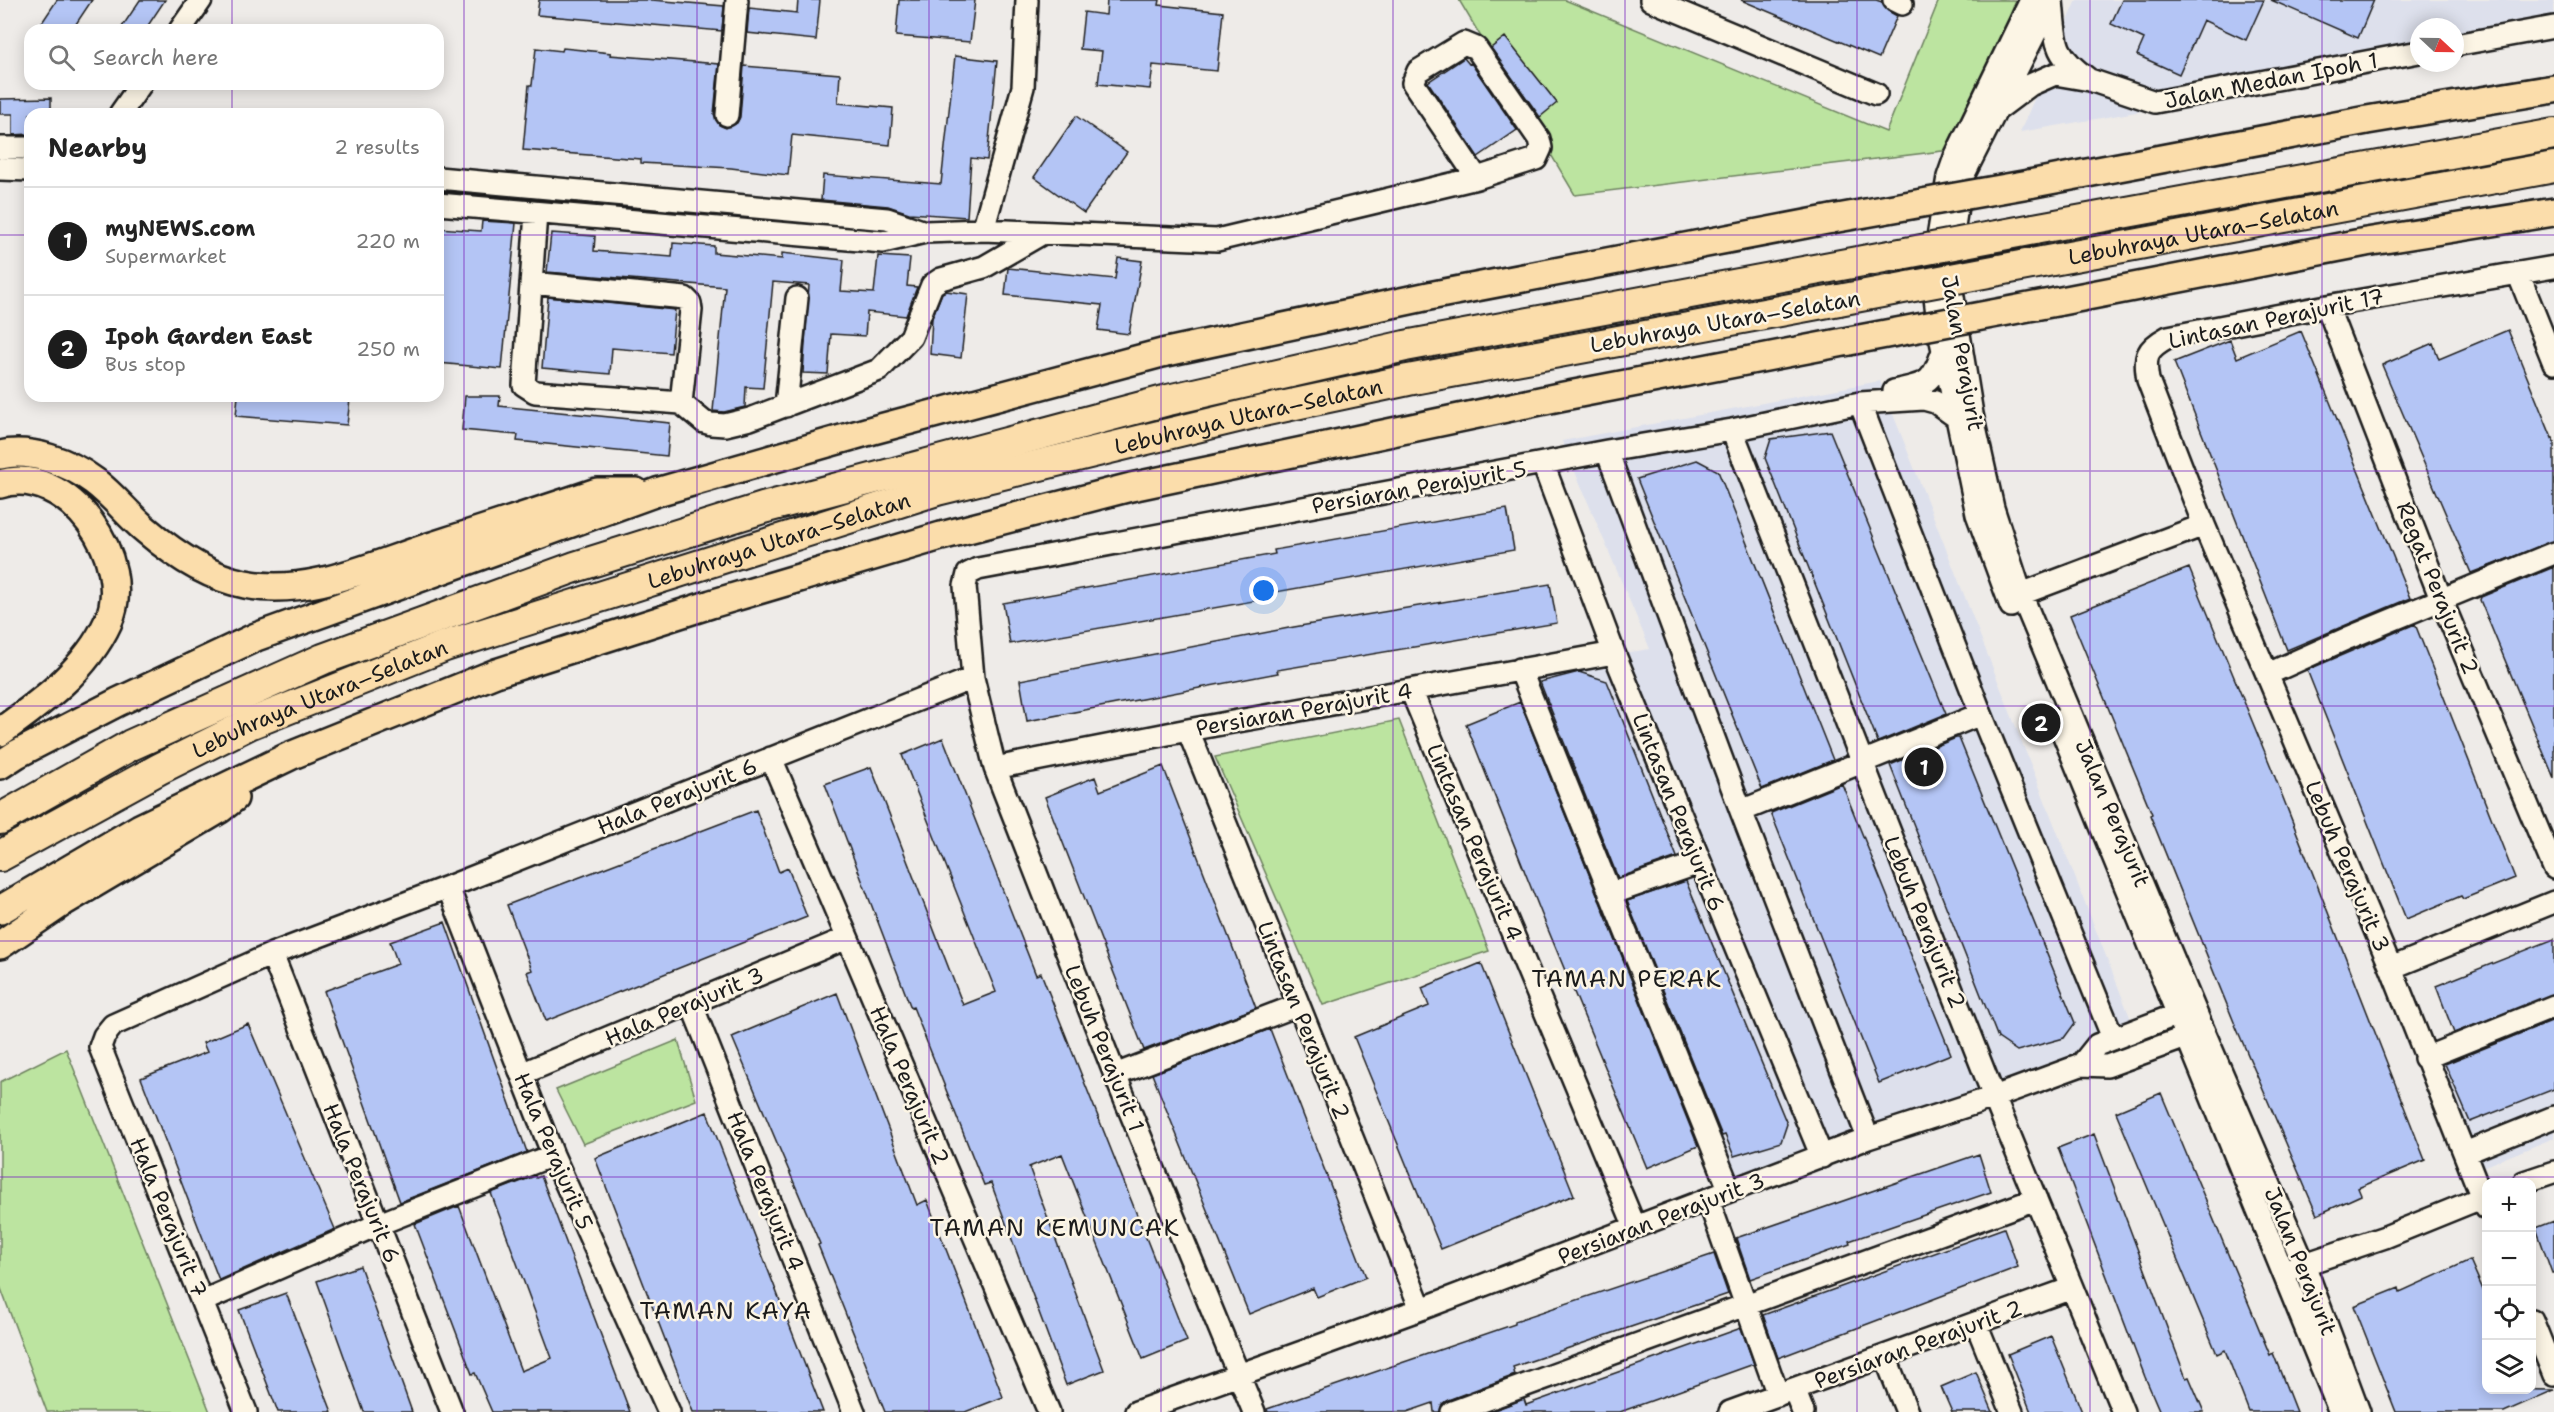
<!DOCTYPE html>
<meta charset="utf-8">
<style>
:root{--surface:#fff;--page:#f6f6f6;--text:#222;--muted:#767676;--line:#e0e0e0;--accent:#1c1c1c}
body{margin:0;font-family:"Shantell Sans",sans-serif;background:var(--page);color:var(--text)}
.controls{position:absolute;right:18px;bottom:18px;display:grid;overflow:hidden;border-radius:12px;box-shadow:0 3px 15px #0003}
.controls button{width:54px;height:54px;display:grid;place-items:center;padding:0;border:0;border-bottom:2px solid var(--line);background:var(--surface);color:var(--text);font:30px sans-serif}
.compass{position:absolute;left:2410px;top:18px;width:54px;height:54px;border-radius:50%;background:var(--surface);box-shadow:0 3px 15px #0003;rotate:112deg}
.you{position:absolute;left:1264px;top:591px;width:21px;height:21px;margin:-15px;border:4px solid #fff;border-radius:50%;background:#1a73e8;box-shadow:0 0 0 9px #1a73e833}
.badge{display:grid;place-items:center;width:39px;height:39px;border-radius:50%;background:var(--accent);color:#fff;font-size:20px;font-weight:700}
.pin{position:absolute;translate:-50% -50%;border:3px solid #fff;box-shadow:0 2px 6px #0006}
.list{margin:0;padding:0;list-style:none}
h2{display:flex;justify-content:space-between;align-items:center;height:78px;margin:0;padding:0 24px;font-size:26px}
h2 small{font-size:20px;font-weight:400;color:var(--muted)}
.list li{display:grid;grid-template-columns:39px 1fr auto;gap:18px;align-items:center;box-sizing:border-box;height:108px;padding:0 24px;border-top:2px solid var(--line)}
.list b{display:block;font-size:22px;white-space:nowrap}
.list p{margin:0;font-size:20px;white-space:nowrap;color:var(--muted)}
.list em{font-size:20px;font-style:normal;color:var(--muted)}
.icon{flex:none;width:33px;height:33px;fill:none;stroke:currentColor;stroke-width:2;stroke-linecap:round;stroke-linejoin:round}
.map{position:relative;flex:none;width:2554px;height:1412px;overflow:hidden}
.search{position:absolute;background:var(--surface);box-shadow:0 3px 15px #0003;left:24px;top:24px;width:420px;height:66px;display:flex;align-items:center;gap:15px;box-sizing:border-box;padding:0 21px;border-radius:18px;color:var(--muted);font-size:22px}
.panel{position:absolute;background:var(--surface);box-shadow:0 3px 15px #0003;left:24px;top:108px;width:420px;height:294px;border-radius:18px}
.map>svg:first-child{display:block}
</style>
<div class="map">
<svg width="2554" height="1412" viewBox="0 0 2554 1412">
<rect width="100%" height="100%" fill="#eeebe8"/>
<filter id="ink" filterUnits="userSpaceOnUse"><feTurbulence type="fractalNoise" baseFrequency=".0167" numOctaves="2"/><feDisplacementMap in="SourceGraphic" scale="12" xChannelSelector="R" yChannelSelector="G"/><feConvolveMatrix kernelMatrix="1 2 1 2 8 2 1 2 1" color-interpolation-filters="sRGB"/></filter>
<g filter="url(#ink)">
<path fill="#dde0ec" d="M2077,0h477v40l-99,17v-30h-36l1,36 -400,69z
M1880,381l259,659 -406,155 -213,-526 130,-20 -88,-208z
M2554,1006v132l-79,32 -50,-112z"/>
<path fill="#bce4a0" stroke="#6c805e" stroke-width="1.5" d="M1459,0h106l321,132 53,-132h77l-57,149 -384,46z
M1399,720l90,231 -166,54 -108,-248z
M678,1040l18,60 -113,44 -27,-54z
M66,1049l144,363h-163l-47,-126v-204z"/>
<path fill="#b4c5f5" stroke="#1c1c1c" stroke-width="1.5" d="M57,0h35l-20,30h-35z
M140,0h25l-20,30h-25z
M539,0h113l72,6 -2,25 -185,-16z
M798,0h22l-4,40 -69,-7 2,-25 48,5z
M899,0h76l-5,42 -74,-6z
M1107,0h53l-1,5 64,7 -6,59 -64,-6 -3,24 -52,-5 4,-33 -22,-2 4,-37 22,3z
M1741,0h135l6,2 6,9 9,5 -18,42z
M2122,0h142l-18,40 -43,-20 -24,54 -42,-19 7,-16 -33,-15z
M2271,0h103l-16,38z
M1505,37l52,66 -17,14 -49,-69z
M536,48l26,3 1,-3 48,5 -1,2 109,9 -5,50 5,11 7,3 11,-5 3,-6 4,-51 96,8 -2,29 55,5 -3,37 -98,-10 -4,40 -57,-7 -90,-5v-4l-118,-9 6,-65h3z
M955,56l42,5 -10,99 -16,-2 -4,59 -58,-4 -21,-7 -67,-6 2,-25 118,9z
M1464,58l5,6 2,-1 46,67 -39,27 -50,-75z
M51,98v16h-21v20l-17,1v-21h-13v-15z
M1076,116l51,36 -43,61 -50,-36z
M482,221l34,2 -14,146 -64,-6v-135l43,3z
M551,233l44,3 -1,15 78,6 1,-14 41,3v7l68,6v-6l62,7 -3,31 33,2 4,-37 32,2 -3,28 10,1 -11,29 -39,-4 -2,24 -34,-2 -3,40 -25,-1 6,-88 -36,-3 -10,106 -17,-1 -1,20 -21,5 -11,-1 12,-124 -178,-15z
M1118,258l24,3 -13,73 -31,-4 4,-25 -97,-10 3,-27 107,11z
M946,291l22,3 -7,64 -31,-4 2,-36 10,-25z
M548,297l127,13 -4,43 -59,-5 -2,26 -68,-6z
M2508,330l46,113v98l-83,32 -89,-208 51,-22 6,16z
M2301,331l109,267 -123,52 -113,-288 56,-22 7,18z
M238,396h76l36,3 -3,26 -111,-9z
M465,396h35l-1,10 171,17 -3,33 -150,-15 1,-6 -56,-5z
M1830,431l116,283 -68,28 -113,-284 6,-19z
M1697,460l21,11 115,289 -71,29 -125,-310z
M1507,509l7,41 -250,44 1,5 -255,45 -7,-41 272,-49 -1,-4z
M2554,567v211l-74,-178 1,-3z
M2189,568l82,199 154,393 -67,28 3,7 -44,20 -81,-188 -86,-212 2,-1 -82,-199z
M1550,584l7,39 -280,47 1,3 -251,48 -7,-41 274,-53z
M2415,624l100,254 -52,21 -2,-3 -55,23 -99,-249z
M1579,672l28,9 70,176 -59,21 -78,-196z
M1520,702l178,444 -51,22 -105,-253 -76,-191z
M943,738l93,237 5,-2 146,368 -44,18 -81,-205 -33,13 75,203 -38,15 -75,-202 -7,2 -71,-178 -2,1 -86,-224 46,-17 92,238 33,-13 -94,-237z
M1956,738h3l116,285 -11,15 -47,13 -19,-13 -108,-273z
M1163,766l93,242 -112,42 -99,-253 50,-20 5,14z
M1842,784l109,270 -72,29 -108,-270z
M756,810l23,62 9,-4 19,49 -261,104 -19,-49 5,-2 -25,-65z
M1686,881l101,243 -6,18 -47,14 -9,-21 -3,1 -95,-235z
M445,922l82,230 -127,50 -76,-211 74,-27 -8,-22z
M2554,939v55l-100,39 -18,-47z
M1481,963l93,232 -133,54 -87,-212 75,-31 -7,-18z
M837,993l80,212 10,-5 76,197 -38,15h-80l-67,-167 2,-1 -88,-207z
M2554,1020v69l-84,33 -25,-58z
M248,1024l87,205 -116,51 -78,-202 66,-26 -4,-9z
M1270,1029l96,248 -49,20 -4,-9 -64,26 -97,-240z
M2161,1093l109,262 3,-2 23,59h-47l-24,-62 -8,4 -101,-242z
M707,1112l116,300h-130l-98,-254z
M2094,1134l92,244 3,-1 15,35h-44l-15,-35 -87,-229z
M1979,1154l12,38 -142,49 1,3 -100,35 -14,-41z
M535,1176l1,2 5,-2 89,236h-138l-17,-39 -3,1 -57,-150 44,-18 62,165 31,-13 -61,-165z
M2554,1221v52h-2l-16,-45z
M2004,1228l14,39 -240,91 -15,-43z
M1714,1254l14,40 -215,73 2,8 -67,25 -6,4 -2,8h-6l-1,-9 -26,9h-139l-1,-3 248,-85v-3z
M2470,1260l17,39v90l67,1 -50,22h-108l-42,-106 45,-18 1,4z
M360,1266l52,146h-48l-47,-131z
M286,1293l46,119h-54l-39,-102z
M1741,1328l13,36 -134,48h-131l35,-13 2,6z
M2051,1336l31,76h-51l-23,-58z
M1976,1372l17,40h-41l-11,-25z"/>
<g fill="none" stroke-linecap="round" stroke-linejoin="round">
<defs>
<path id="minor" d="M1651,0l225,94
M1894,0l8,4
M2052,0l-91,180 -13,86 24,148 21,94 28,86 178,426 105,244 55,148
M2052,1c4,40 0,52 35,77
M180,30l21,-30
M2455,45l99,-18
M1998,109l32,-24 25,-11 35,6 65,22 264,-50
M120,114l21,-30
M727,115l10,-115
M0,148h30
M0,169l30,1
M438,178l449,41 38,13
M438,204l445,38 42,-10 58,-2 234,10 260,-62 59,-19 5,-11 -2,-9 -63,-91 -12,-5 -46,28 -5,12 64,95
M536,213l-12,172 11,7 146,11 23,19 7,2 14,1 25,-6 129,-49 32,-33 21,-52 9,-6 43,-12 59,-34
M983,230l40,-143 4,-87
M2518,273l36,90
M531,283l154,15 5,5 1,7 -10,93
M2327,306l114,293 113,269
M1894,391c34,-8 37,-6 49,-40
M1860,403l121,311 132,324
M786,406l11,-108
M1732,430l262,667 129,315
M1607,451l134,360 127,327
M1543,464l71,189 208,504
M2021,594l183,-69
M2011,606l-34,-92 -38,-183 -7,-58 16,-96 7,-20 76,-157
M1520,669l210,522
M2268,674l80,-36 206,-85
M973,678l22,90 120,307 139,337
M1411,690l224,537
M2058,721l282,691
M1188,730l233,579
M771,758l278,654
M995,768l193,-38 426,-77
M1741,811l240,-97
M448,887l105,268 116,257
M1610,894l89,-31
M272,954l180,458
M2391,968l163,-66
M691,1003l163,409
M2425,1058l129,-52
M2081,1065l26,1 79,-29 7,-9
M521,1074l326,-136
M1115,1075l183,-70
M2465,1153l89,-36
M2524,1182l30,-10
M1708,1199l70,196
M2486,1208l-95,-240 -187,-443 -56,-145c-4,-24 -2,-31 20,-43l159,-31 227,-39
M2293,1268l92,-31 101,-41
M203,1301l176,-77 174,-69
M2532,1320l22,55
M1976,1323l36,89
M1885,1356l22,56
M1794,1389l9,23
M246,1412l-146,-365 4,-11 9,-11 159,-71 176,-67 525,-209 -8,-92 3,-12 10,-5 629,-118 125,-21 128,-27 64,-4 11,3 21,15
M1136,1412l285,-103 447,-171 126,-41 87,-32 16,-20 81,-31
M1452,1412l584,-213
M1730,1412l342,-124"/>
<path id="major" d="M2029,184l338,-64 187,-31
M2056,302l310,-60 188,-30
M0,455c31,-7 69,7 94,26 19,14 34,34 52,49 28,24 62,47 99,54 61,13 126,-18 184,-37 56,-18 112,-36 168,-55h39
M0,484c68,-21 136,77 108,138 -22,48 -66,80 -108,110
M0,765l17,-11 101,-52 138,-65 401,-145 216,-62 289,-77 267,-57 403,-77
M0,910l140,-82 150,-72 206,-83 215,-69 230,-68 190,-49 428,-90 290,-56
M0,945l63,-43 157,-93 14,-11"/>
<g id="highway">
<path d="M2034,229l520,-95"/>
<path id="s1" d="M2042,262l512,-95"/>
<path d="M0,819l131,-74 192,-86 252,-92 188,-59 405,-108 237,-54 490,-91"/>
<path id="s2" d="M0,856l159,-87 90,-45 196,-78 492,-156 321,-78 150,-32 431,-80"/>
</g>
</defs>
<use href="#minor" stroke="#1c1c1c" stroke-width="26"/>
<use href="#major" stroke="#1c1c1c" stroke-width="32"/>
<use href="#highway" stroke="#1c1c1c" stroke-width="34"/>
<use href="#minor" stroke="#fcf5e5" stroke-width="21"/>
<use href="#major" stroke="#fbddab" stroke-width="27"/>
<use href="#highway" stroke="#fbddab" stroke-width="30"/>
<defs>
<path id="major-bridge" d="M1832,219l197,-35
M1849,341l207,-39"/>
<path id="highway-bridge" d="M1895,255l139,-26
M1839,300l203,-38"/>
</defs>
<use href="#major-bridge" stroke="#1c1c1c" stroke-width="32" stroke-linecap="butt"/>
<use href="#highway-bridge" stroke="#1c1c1c" stroke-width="34" stroke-linecap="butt"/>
<use href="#major-bridge" stroke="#fbddab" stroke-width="27"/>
<use href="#highway-bridge" stroke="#fbddab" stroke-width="30"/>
</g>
</g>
<path fill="none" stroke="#7b2cbf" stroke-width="1.5" stroke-opacity="0.55" d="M232,0v30M464,0v1412M697,0v1412M929,0v1412M1161,0v1412M1393,0v1412M1625,0v1412M1857,0v1412M2090,0v1412M2322,0v1412M232,84v30M0,235h30M438,235h2116M232,396v1016M0,471h2554M0,706h2554M0,941h2554M0,1177h2554"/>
<g text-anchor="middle" stroke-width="5" stroke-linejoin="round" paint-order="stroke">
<g font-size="22" fill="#1c1c1c" stroke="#fcf5e5">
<text transform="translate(2271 80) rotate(-11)" y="8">Jalan Medan Ipoh 1</text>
<text dy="8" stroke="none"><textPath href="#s1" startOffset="164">Lebuhraya Utara–Selatan</textPath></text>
<text transform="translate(2276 318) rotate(-12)" y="8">Lintasan Perajurit 17</text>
<text transform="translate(1725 321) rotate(-10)" y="8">Lebuhraya Utara–Selatan</text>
<text transform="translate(1963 353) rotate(80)" y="8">Jalan Perajurit</text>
<text dy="8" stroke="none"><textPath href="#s2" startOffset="1329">Lebuhraya Utara–Selatan</textPath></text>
<text transform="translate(1419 487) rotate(-10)" y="8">Persiaran Perajurit 5</text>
<text dy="8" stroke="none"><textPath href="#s2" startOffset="843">Lebuhraya Utara–Selatan</textPath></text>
<text transform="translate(2438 588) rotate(68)" y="8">Regat Perajurit 2</text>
<text dy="8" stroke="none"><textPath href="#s2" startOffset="357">Lebuhraya Utara–Selatan</textPath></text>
<text transform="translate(1304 709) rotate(-10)" y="8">Persiaran Perajurit 4</text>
<text transform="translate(677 796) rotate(-22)" y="8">Hala Perajurit 6</text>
<text transform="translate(1679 812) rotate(68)" y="8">Lintasan Perajurit 6</text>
<text transform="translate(2113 813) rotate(67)" y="8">Jalan Perajurit</text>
<text transform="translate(1475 842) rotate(67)" y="8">Lintasan Perajurit 4</text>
<text transform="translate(2348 866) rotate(67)" y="8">Lebuh Perajurit 3</text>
<text transform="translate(1925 922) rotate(68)" y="8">Lebuh Perajurit 2</text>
<text transform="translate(684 1006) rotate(-23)" y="8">Hala Perajurit 3</text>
<text transform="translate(1304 1020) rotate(68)" y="8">Lintasan Perajurit 2</text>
<text transform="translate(1105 1048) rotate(68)" y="8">Lebuh Perajurit 1</text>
<text transform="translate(910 1085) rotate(67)" y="8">Hala Perajurit 2</text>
<text transform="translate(554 1151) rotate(67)" y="8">Hala Perajurit 5</text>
<text transform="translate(362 1183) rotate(68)" y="8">Hala Perajurit 6</text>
<text transform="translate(766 1191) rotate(68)" y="8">Hala Perajurit 4</text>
<text transform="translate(169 1217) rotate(68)" y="8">Hala Perajurit 7</text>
<text transform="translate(1661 1218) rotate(-21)" y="8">Persiaran Perajurit 3</text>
<text transform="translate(2301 1261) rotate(68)" y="8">Jalan Perajurit</text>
<text transform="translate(1918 1344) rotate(-20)" y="8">Persiaran Perajurit 2</text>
</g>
<g font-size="24" letter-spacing="1.5" fill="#1c1c1c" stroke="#fcf5e5">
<text x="1627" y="987">TAMAN PERAK</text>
<text x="1055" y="1236">TAMAN KEMUNCAK</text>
<text x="726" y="1319">TAMAN KAYA</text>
</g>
</g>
</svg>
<div class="controls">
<button>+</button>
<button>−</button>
<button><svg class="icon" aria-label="locate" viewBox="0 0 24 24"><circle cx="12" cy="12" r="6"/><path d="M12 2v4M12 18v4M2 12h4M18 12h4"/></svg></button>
<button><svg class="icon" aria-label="layers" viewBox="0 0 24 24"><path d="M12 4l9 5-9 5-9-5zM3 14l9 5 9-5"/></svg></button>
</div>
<svg class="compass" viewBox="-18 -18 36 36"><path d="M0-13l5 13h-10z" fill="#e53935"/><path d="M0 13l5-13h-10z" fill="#767676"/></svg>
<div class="you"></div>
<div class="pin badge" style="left:1924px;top:767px">1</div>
<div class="pin badge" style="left:2041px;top:723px">2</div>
<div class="search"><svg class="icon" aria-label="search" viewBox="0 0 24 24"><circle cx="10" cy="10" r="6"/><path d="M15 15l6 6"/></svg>Search here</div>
<section class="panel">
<h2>Nearby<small>2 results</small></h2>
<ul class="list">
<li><span class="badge">1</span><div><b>myNEWS.com</b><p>Supermarket</p></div><em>220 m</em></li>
<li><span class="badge">2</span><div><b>Ipoh Garden East</b><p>Bus stop</p></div><em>250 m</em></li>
</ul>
</section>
</div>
